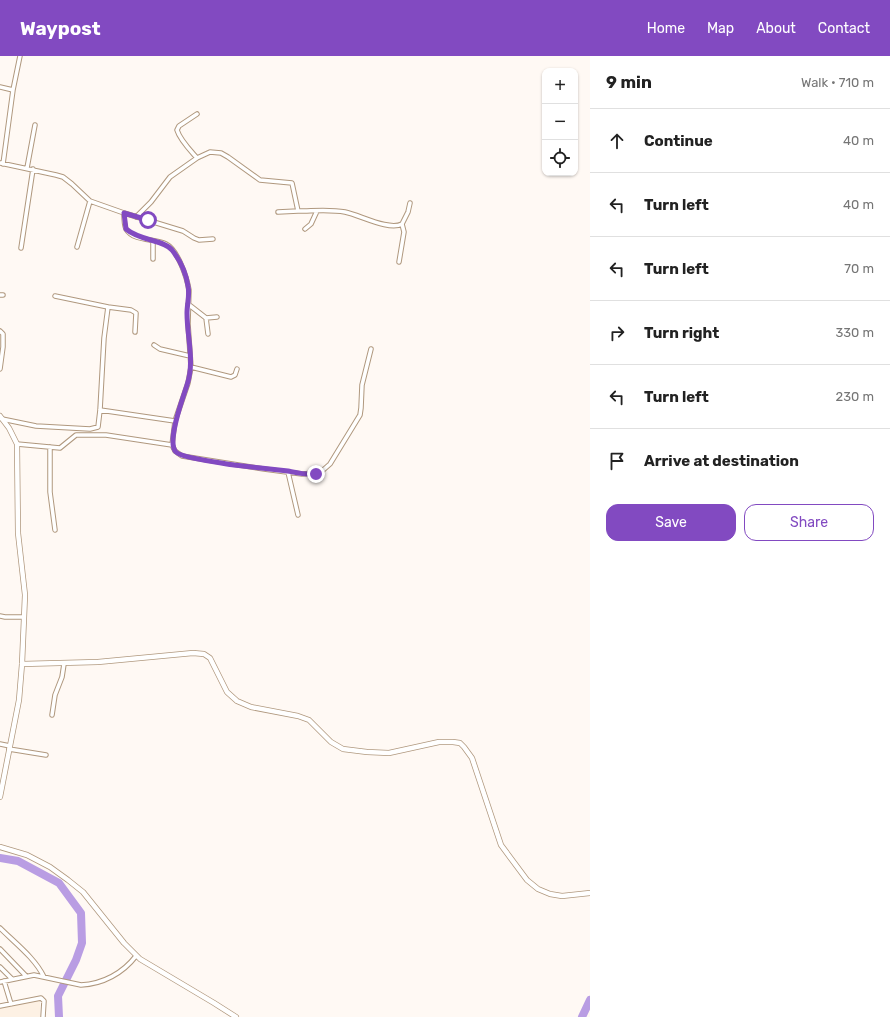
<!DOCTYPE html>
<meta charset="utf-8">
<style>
:root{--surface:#fff;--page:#f2f2f2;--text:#222;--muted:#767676;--line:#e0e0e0;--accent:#824ac1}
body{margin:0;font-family:Rubik,sans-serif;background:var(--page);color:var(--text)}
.controls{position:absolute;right:12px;top:12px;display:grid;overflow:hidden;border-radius:8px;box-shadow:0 1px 3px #0004}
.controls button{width:36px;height:36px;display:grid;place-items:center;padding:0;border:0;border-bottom:1px solid var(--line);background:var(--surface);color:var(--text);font:20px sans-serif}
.stop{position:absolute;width:12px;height:12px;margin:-9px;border:3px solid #824ac1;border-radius:50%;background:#fff}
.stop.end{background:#824ac1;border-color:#fff;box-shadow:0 1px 4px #0008}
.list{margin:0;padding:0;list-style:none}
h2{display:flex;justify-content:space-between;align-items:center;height:52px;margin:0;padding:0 16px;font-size:17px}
h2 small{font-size:13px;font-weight:400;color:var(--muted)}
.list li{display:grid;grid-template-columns:26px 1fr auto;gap:12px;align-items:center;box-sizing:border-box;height:64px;padding:0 16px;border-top:1px solid var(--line)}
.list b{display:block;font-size:15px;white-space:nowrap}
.list em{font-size:13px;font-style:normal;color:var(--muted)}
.actions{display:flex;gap:8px;padding:12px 16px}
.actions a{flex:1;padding:9px 0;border:1px solid var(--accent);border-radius:12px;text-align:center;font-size:14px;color:var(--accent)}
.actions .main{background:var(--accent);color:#fff}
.icon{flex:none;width:22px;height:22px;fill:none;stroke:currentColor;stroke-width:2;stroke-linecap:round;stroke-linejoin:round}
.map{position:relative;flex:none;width:590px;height:961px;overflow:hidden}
header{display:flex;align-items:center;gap:24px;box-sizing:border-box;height:56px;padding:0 20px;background:var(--accent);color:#fff}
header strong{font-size:19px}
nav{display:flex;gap:22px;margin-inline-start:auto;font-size:14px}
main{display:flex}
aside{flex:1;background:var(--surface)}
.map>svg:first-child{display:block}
</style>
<header>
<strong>Waypost</strong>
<nav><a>Home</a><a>Map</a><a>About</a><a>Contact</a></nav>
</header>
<main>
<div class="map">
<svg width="590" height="961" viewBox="0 0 590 961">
<rect width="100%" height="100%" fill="#fff9f4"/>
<path fill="#fdf1e4" d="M40,944v17h-40v-9z"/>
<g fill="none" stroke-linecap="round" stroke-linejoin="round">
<path stroke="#b99de3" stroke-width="8" d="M0,802l18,3 41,22 22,30 1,30 -6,17 -18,36 1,21
M582,961l8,-17"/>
<defs>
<path id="street" d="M0,31l13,3
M197,58l-18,12 -2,4c3,10 13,20 20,28
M0,107l56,12 7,2 9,7 18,17 34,12 59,18 11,7 5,2 14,-1
M3,108l10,-74 7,-34
M27,112l8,-43
M278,156l20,-1
M124,157c0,5 0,12 2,16 8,13 28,9 40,15 12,6 21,34 23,46l-1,34 3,43 -3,16 -13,38 -3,24
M136,161l15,-15 19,-25 27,-19 13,-6 11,1 7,4 32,23 32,3 6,28c15,0 32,-2 47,1 15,3 44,19 57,12l2,8 -5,30
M402,168l6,-12 2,-9
M305,173l6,-5 6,-13
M153,185v18
M77,191l13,-46
M21,192l12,-79
M0,239h3
M188,248l18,14 2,16
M108,251l23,3 5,3 -1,19
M206,262l11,-1
M0,275l3,3v13l-3,22
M154,289l6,4 30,7
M191,311l40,10 4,-2 2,-6
M100,354l75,11
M2,363l34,7 54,3 8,-2 2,-17 4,-72 4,-31 -53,-11
M17,388l43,4 16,-13h30l66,10 3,6 7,5 82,13 38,5 13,-1 7,-2 8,-7 30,-49 1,-7 1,-23 9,-36
M50,391v45l5,38
M288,416l10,43
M0,560l5,1h19
M52,659l3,-20 7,-18 2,-13
M0,688l10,2
M9,693l37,6
M0,872c15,15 35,30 44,49
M0,893l26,27
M0,911l12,12
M4,925l7,23
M0,926l34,-7 47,10c22,-1 42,-12 55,-29
M0,950l41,-8 3,3 -1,16"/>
<path id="secondary" d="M0,360l9,12 8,16 1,89 7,62 -3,69 -3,36 -19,97
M22,608l76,-2 95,-9 11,1 6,4 17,34 10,9 14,6 47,9 11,4 22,22 12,7 24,3 22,1 50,-11h14l7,1 4,4 8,11 29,87 26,35 11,9 12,5 12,2 28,-3
M0,791l27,8 23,12 18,13 15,12 41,51 16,16 74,44 22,14"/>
</defs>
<use href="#street" stroke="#b0987e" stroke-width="5.5"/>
<use href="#secondary" stroke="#b0987e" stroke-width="6"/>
<use href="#street" stroke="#fff" stroke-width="3.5"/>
<use href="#secondary" stroke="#fff" stroke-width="4.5"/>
</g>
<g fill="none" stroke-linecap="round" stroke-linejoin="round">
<path stroke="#824ac1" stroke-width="5" d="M148,164l-24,-7 2,16c14,12 39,11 46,21 8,10 14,23 16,36 2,9 -1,18 -1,27 0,25 8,48 0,72 -4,13 -21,57 -11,67 5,6 48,11 58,13 18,2 36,4 54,6 10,2 18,4 28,3"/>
</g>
</svg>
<div class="controls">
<button>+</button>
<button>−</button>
<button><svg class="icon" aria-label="locate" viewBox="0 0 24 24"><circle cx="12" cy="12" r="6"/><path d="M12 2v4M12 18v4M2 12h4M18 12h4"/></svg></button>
</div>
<div class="stop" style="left:148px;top:164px"></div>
<div class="stop end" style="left:316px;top:418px"></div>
</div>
<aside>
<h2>9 min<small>Walk · 710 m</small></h2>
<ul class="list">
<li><svg class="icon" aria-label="ahead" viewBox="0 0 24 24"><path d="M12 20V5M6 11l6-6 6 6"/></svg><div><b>Continue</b></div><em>40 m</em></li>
<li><svg class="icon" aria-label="left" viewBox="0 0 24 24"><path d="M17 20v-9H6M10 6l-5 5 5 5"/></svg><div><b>Turn left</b></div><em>40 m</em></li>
<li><svg class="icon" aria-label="left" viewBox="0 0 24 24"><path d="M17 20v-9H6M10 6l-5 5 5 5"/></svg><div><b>Turn left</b></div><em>70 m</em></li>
<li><svg class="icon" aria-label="right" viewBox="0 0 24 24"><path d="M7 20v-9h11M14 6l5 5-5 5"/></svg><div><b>Turn right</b></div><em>330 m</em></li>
<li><svg class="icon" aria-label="left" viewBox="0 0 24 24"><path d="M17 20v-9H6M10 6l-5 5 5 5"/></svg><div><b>Turn left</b></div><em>230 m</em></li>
<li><svg class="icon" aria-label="arrive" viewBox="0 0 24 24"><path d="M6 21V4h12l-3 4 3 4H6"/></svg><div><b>Arrive at destination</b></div></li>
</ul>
<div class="actions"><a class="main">Save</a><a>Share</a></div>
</aside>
</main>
